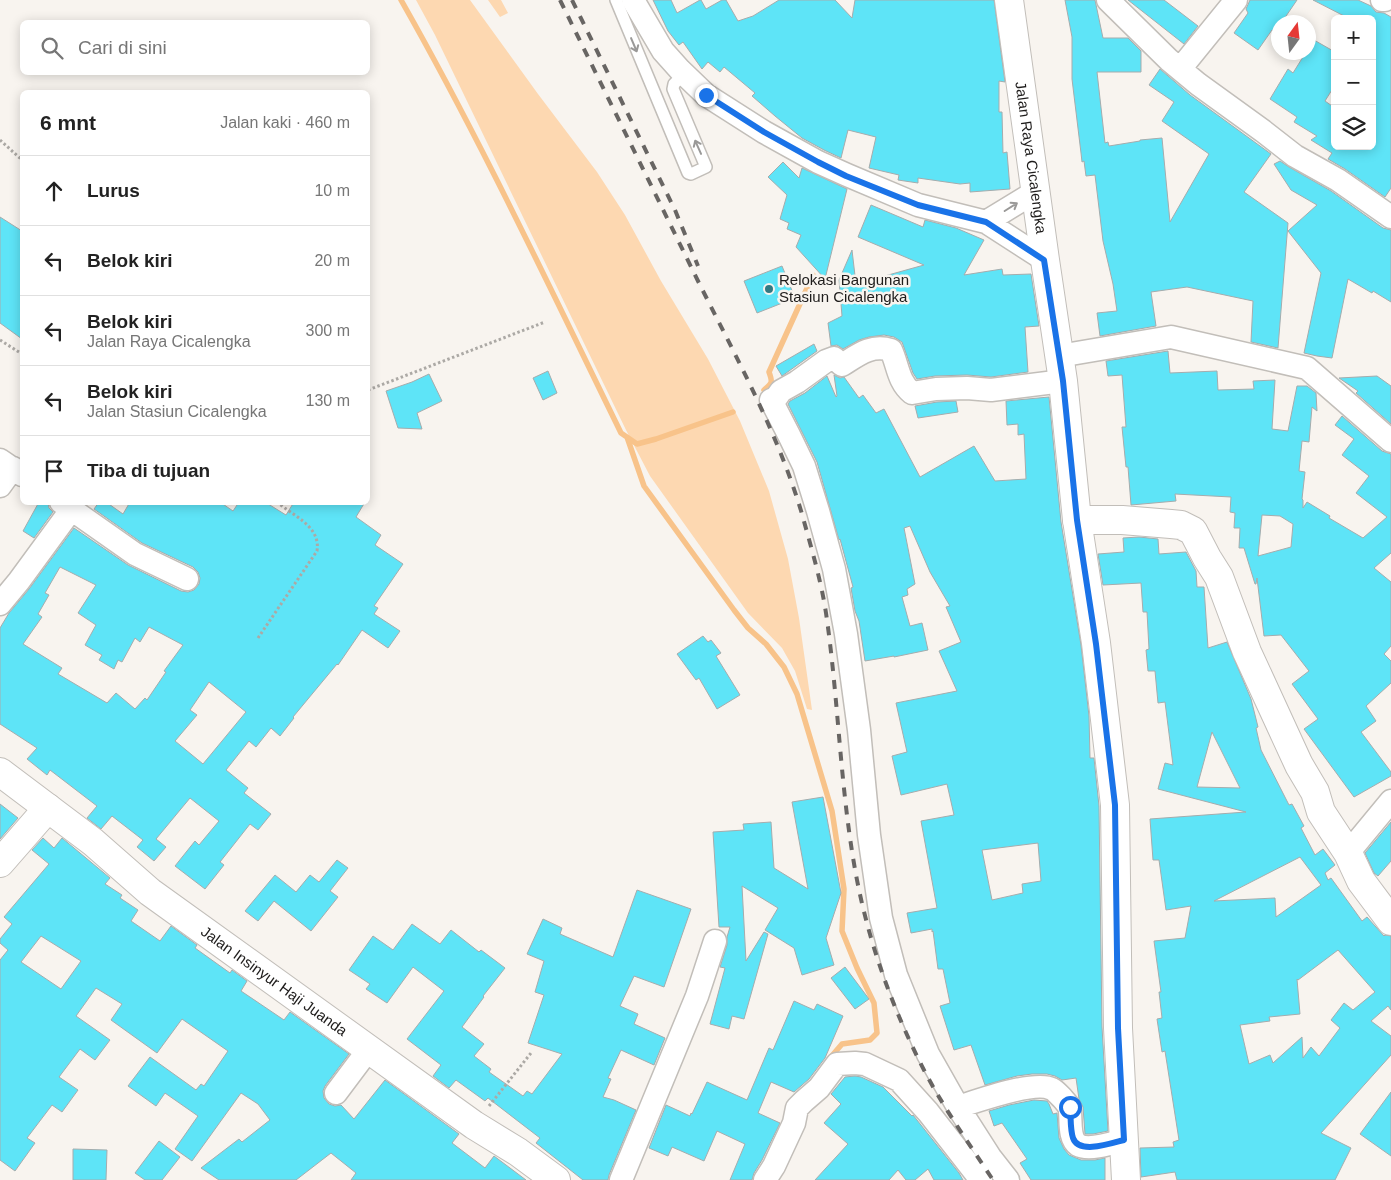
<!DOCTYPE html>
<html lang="id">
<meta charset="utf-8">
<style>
:root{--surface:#fff;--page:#f6f6f6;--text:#222;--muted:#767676;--line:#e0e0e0}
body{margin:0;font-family:Arial,sans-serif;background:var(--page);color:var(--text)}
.controls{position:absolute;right:15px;top:15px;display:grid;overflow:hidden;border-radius:8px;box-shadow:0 2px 12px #0003}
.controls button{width:45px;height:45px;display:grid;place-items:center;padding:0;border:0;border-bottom:1px solid var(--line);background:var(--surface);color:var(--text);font:25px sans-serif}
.compass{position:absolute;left:1271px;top:15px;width:45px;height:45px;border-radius:50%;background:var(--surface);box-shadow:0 2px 12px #0003;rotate:15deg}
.stop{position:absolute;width:15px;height:15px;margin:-11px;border:4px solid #1a73e8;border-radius:50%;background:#fff}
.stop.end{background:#1a73e8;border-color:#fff;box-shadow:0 1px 5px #0008}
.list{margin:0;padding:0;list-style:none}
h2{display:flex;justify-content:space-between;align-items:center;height:65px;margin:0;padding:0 20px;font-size:21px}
h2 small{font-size:16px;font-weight:400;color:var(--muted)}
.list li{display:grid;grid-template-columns:32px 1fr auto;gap:15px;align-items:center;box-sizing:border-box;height:70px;padding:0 20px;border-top:1px solid var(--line)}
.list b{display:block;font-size:19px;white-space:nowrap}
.list p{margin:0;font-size:16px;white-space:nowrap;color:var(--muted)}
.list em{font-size:16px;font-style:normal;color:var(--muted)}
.icon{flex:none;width:28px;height:28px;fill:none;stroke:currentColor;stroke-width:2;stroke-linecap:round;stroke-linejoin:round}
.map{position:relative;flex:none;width:1391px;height:1180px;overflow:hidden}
.search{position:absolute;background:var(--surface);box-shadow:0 2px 12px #0003;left:20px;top:20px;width:350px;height:55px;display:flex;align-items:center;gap:12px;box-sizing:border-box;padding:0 18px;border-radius:8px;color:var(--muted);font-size:19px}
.panel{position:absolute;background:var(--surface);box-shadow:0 2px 12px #0003;left:20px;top:90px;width:350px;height:415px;border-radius:8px}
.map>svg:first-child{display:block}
</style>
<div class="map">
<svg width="1391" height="1180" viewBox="0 0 1391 1180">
<rect width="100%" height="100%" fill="#f8f4ef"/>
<path fill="#fdd8b1" d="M416,0h54l68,94 59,78 28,43 36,66 47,78 32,62 29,70 19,68 11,59 13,92 -5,-1 -12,-38 -13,-23 -34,-35 -98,-137 -24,-46 -191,-395z
M488,0h13l7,13 -8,4z"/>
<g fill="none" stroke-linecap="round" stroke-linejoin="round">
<path stroke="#f8c38a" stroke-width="5.5" d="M401,0c80,141 149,288 220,433l16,11 19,-5 77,-27
M764,390c8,-7 9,-7 5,-18l44,-97
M627,437l17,49 90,124 14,18 18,16 18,23 13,27 35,117 12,78 -2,42 15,37 17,35 3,30 -7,7 -28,4 -12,14"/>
</g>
<path fill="#5ee4f7" stroke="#a5acad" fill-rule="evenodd" d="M653,0h18l6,13 23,-13h1l5,9 16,-9h4l12,21 15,-5 26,-16h56l17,18 3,-18h139l11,82 -6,-1v31h3l1,41 4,-1 3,37 -40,3v-9l-10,1 -42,-6v5l-20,-3 1,-5 -30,-7 7,-31 -28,-7 -7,28 -17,-8 -22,-12 -27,-22 -23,-20 3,-3 -31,-26 -4,5 -12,-10 -6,7 -19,-27 -4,3 -11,-14z
M1065,0h30l8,38h25l13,13v21h-44l8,71 3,-1 1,4 31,-5v-1l22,-2 8,84 39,-68 -47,-33 12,-19 -25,-17 11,-16 30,26 81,59 -27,38 44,31 -10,125 -27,-6 2,-41 -66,-14 -36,5 5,34 -56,10 -3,-23 20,-2 -4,-27 -10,-43 -8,-66 -9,1 -2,-15 -2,1 -1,-9 -9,-74v-42z
M1128,0h36l34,26 -14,18z
M1250,0h47l-15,22h-4v5l-3,5 -3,-2 -14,20 -24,-17 14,-20 -2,-4z
M1313,0h45l13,6 5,6 8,1 7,4v171l-6,9 -40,-28 -17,-10 4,-6 -21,-13 6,-4 -23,-14 3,-5 -27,-18 18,-30 5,4 13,-21h2v-4l6,-8 21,12v33l-10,16 10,7v40l1,-2h36v-127h-22z
M1280,161l9,6 42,24 52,37 8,2v72l-18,-11 -1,2 -24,-14 -16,79 -15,-2 -13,-3 17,-80 -33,-42 29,-26 -26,-15 -17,-26z
M783,162l16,16 3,-10 45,21 -22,90 -29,-32 5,-12 -14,-6 2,-6 -9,-4 7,-24 -19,-18z
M871,205l52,22 2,-7 31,8 28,12 -20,35 38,-6 1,6 28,-1 8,52 -14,1 3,45 -37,5 -24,-2 -32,1 -18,3 -4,-6 -11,-31 -8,-5 -10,-2 -15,2 -10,3 -16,9 -6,-4 -6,1 -3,-23 14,-7 -3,-36 13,-30 4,34 68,-19 -66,-28z
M0,217l22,14v108l-22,-16z
M782,266l13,32 -38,15 -13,-32z
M814,344l3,7 -35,25 -6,-10z
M1168,351l2,22 47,-2 1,19 36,-1 -1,-8 22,-1 -3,49 16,2 9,-45h10l9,7 1,18 -5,-4 -3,35 -7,-1 -3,30 6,1 -3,27 1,1v8l4,-6 23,14 -1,2 34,20 24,-21 -31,-24 13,-17 -27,-21 12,-16 -19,-14 7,-9 40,35 9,3v99l-17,15 17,14v64l-7,8 7,7v22l-25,23 10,15 -15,11 30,40v4l-37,21 -50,-68 14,-10 -26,-35 17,-13 -28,-36 -17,1 -7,-58 -1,6h-1l-11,-36h-5l1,-20h-6l1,-15 -5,-1 1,-15 -56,-3 1,7 -45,4 -3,-38h-2l-4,-40h4l-4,-52 -14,1 -2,-15zM1262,515l18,1 13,8 -2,23 -33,9z
M548,371l9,22 -14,7 -10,-22z
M429,374l13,27 -25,12 5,16 -24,-1 -12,-37 26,-9z
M834,375l6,3 4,-1 15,21 4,-3 13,18 8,-4 36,68 54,-31 21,35 31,-2 -2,-45 -6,1v-11l-11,1 -1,-24 43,-4 12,125 20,123 8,71 1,42h4l5,48 3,221 6,104 -15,3h-8l-2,-27 -4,-8 -3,-21 -14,2 -7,-4 -8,-2h-15l-15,2 -32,9 -14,-40 -17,5 -14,-44 10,-3 -7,-34h-5l-5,-38 -1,1v-3l-21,4 -4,-20 30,-5 -16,-87 33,-6 -7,-31 -46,11 -9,-39 15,-4 -11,-49 61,-12 -18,-40 22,-9 -15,-35 4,-1 -20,-34 -20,-46 -6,2 11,56 -8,5 1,6 -6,2 8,29 12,-3 6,27 -34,7v-1l-29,5 -6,-40 -4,-10 -4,-23 2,-1 -13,-48 -1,1 -22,-78 -29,-58 2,-3 15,-8 22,-17 9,21 1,-1zM1038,843l3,38 -19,3 1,9 -31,7 -10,-50z
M1377,376l14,10v38l-35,-31 2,-2 -19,-13z
M956,401l2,11 -40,6 -3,-12 22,-4z
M39,502h9l1,6 4,4 -19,26 -11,-7z
M99,502h7l17,12 7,-12h90l13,9 6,-9h26l21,13 8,-13h71l-9,15 25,18 -6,10 28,19 -29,42 4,2 -4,6 26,17 -12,17 -26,-18 -24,35 -1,-1 -44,53 1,1 -14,18 -9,-8 -15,19 -7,-6 -23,29 22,18 -4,5 27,21 -13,16 -8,-6 -30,38 4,3 -19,24 -30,-23 20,-25 4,4 20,-24 -29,-23 -34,41 10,8 -12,14 -17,-14 6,-7 -31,-24 -11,13 -14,-11 10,-12 -47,-36 -3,5 -20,-16 10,-11 -37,-24v-96l9,-15 20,-24 45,-61 54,37 53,26 7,1 6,-2 5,-6 1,-6 -2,-6 -5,-5 -51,-24 -48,-34zM60,567l36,18 -18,28 18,12 -11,20 17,10 -3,5 15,9 4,-9 4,2 13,-24 5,4 9,-15 34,18 -19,26 2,1 -19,28 -2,-2 -10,11 -19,-16 -9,10 -49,-29 4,-6 -39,-24 19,-27 -4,-3 11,-19 -4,-2zM209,682l37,30 -43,52 -28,-23 22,-26 -7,-5z
M1139,537l19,2 1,15 27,-2 10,19 1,16h7l4,61 19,-6 24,57 7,28 -2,1 5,22 28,55 3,-1 12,22 -3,2 14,27 8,-6 12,16 -10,8 3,7 3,-2 31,43 5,-4 17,19 1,-1 6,1v74l-3,-4 -17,15 20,15v19l-70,78 30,15 -16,32h-158l-2,-8 -34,5 -1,-29 34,-1 -1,-5 6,-2 -14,-89 -3,1 -5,-33 5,-1 -3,-26h2l-7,-51 31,-3 6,-32 -25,4 -7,-50h-6l-3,-41 96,-7 -88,-23 7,-26 8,2 -8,-63 -7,1 -3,-32h-7l-2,-21 3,-1 -2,-37h-4l-2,-29 -38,2 -5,-31 26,-2 -1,-14zM1212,732l28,56 -43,-1zM1300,857l21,28 -45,32 -1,-19 -61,3zM1338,950l37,42 -22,18 -9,-7 -13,17 9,8 -21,28 -8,-9 -8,11 -1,-21 -29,26 -3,-8 -21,9 -9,-39 30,-4 -1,-4 31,-3 -3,-35 1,1z
M703,636l5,6 3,-2 10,13 -5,3 24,39 -23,14 -18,-31 -3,2 -19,-26z
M823,797l18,96 -15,45 8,27 -32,10 -8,-27 -29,-18 13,-22 -36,-22 4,75 18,-29 4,2 -24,85 -12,-3 -3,13 -19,-5 15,-56 -5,-1 7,-22v-8l3,-10h-11l-6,-95 31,-2 -1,-6 28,-2 3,46 34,21 -16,-87z
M0,804l18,14 -18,21z
M1391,822v39l-13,15 -4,-3 -9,-20z
M43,838l11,10 8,-10 48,40 -5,6 17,11 -2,3 18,12 -7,11 29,20 11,-15 26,19 -2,3 35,25 2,-3 15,11 -6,10 43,29 6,-8 59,42 -24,32 -2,5 1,7 5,6 6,2 6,-1 13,14 31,-39 74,54 -7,9 33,25 9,-12 32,24h-175l5,-7 -25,-20 -35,27h-77l-18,-12 38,-29 3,3 28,-22 -12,-16 -17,-11 -49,68 -17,-12 23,-33 -33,-23 -9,13 -28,-20 22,-29 46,33 5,-6 3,2 24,-35 -46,-32 -25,34 -46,-33 11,-16 -26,-16 -20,28 34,24 -15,20 -15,-11 -21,28 19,13 -16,22 -10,-7 -25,33 8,5 -20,28 -15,-11v-200l8,-10 -8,-7v-4l12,-15 -8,-7 45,-53 -17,-14zM41,936l40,25 -20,28 -40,-27z
M337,860l11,8 -18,23 8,6 -27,34 -37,-30 -16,20 -13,-10 30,-36 21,17 14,-17 9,7z
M637,890l54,19 -27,78 -30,-11 -14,30 18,8 -4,10 31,14 -11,27 -33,-15 -13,28 3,1 -8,18 11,3 22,10 -27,65 -1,5h-25l-47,-37 4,-5 -52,-40 -3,3 -29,-21 -7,8 -16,-12 8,-11 -34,-26 37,-48 -31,-24 -26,36 -21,-14 4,-5 -21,-14 24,-34 20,14 19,-26 28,20 11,-14 28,22 2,-2 24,18 -22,28 1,1 -22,30 22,17 -10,12 17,13 -2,3 34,24 4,-5 5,3 30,-40 -34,-11 16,-48 -9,-3 9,-31 -17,-7 16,-35 19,9 -2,6 53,23z
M845,967l24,32 -14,10 -24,-31z
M794,1001l20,9 3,-6 26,12 -18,42 -16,21 -15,13 -23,-10 -13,31 22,10 -18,37 -8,13 -2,7h-22l15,-36 -28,-13 -13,30 -32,-14 -4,9 -19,-8 17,-43 24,11 1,-3 1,1 15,-32 40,18 22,-52 4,2z
M855,1076l6,1 22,10 29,29 1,-1 46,58 4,7h-29l-6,-11 -13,11h-9l-8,-10 -9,10h-74l33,-36 -24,-21 17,-19 -10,-10 14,-17z
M1391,1092v64l-31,-22z
M1034,1100l13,1 2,3 4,10 4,-1 2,25 5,11 5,6 12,5h14l10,-2v22h-74l-11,-17 7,-4 -25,-36 -8,3 -5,-15 20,-6z
M159,1141l21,16 -18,23h-17l-10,-7z
M73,1149l34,1 -1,30h-33z"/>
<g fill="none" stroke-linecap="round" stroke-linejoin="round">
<defs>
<path id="service" d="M616,0l62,149 10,24 3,1 15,-7 -33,-78 1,-5 10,-10"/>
<path id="minor" d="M633,0l30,51 17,19 26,25 58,37 54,30 29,13 71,30 68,17 59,38
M1108,0l61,60 29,24 65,47 32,25 43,24 53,37
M1382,0h3
M1180,69l56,-69
M986,222l49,-30
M1059,356l112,-19 136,31 84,73
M0,460l22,15
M0,486l13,-18
M61,502l74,52 52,25
M0,604l19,-23 52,-71
M1348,853l43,-52
M336,1093l33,-44
M958,1107c19,-6 77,-27 94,-18 4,2 8,7 11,10 4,5 7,7 7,13 1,10 -1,27 8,33 11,6 35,-2 46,-5
M621,1180l76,-184 18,-55
M765,1180l9,-14 20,-43 3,-15 7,-7 15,-13 18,-24 18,-1 10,1 34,16 29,32 53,68
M1008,1180l-18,-23 -32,-50 -30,-53 -32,-79 -15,-57 -12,-83 -10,-105 -13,-96 -12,-65 -16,-58 -14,-45 -15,-31 -18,-35 5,-2 5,-7 16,-9 29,-21 8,-3 8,7c16,-10 29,-21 49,-15 7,15 7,32 21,43l24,-4 31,-1 24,2 72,-9"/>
<path id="tertiary" d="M1077,520h45l49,4 10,1 12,6 14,27 12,19 28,75 52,113 16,27 6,20 27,41 13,28 30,40
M0,863l48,-55"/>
<g id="secondary">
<path id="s1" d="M1009,0l36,260 18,121 14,139 19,123 19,162 3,223 8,152"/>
<path id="s2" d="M0,772l93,70 57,50 324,233 44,27 38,28"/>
</g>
</defs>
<use href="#service" stroke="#c2beb9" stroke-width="14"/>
<use href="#minor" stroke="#c2beb9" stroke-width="25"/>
<use href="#tertiary" stroke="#c2beb9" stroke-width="30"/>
<use href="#secondary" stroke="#c2beb9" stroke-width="30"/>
<path stroke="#aca9a5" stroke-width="3" stroke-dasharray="2.5 2.5" stroke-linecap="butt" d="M0,140l22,20
M0,340l22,14
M368,390l177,-68
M258,638l59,-87c4,-25 -24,-35 -40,-49
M489,1106l42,-53"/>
<use href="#service" stroke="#fff" stroke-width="11"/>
<use href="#minor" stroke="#fff" stroke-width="22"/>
<use href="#tertiary" stroke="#fff" stroke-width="28"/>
<use href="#secondary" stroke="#fff" stroke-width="28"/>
<path stroke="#686563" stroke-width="4" stroke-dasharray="9 9" stroke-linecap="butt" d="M560,0c46,94 92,187 138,281 38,76 80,152 104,233 9,33 19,66 24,99 13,89 14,179 31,267 13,67 37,132 68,192 20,38 45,73 68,108
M572,0l103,210 23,56"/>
</g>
<defs><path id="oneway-shaft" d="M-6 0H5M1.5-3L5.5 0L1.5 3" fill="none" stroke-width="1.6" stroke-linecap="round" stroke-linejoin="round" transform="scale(1.25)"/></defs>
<g stroke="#9a9998">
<use href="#oneway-shaft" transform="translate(634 45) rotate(67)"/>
<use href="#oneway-shaft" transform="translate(698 147) rotate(-114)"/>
<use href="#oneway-shaft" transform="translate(1011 207) rotate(-32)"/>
</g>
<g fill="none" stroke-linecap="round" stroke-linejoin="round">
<path stroke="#1a73e8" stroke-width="6" d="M706,95l58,37 54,30 28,14 72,29 68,17 58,38 19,121 14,139 19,124 19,161 3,223 6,112c-12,3 -45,15 -51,-2 -3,-9 -2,-21 -3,-31"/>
</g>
<circle fill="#317983" stroke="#f8f4ef" stroke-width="2" cx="769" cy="289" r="5"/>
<g text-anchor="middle" stroke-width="5" stroke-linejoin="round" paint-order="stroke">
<g font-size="15" fill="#1e1c1b" stroke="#f8f4ef">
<text dy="5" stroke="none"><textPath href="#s1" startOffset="159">Jalan Raya Cicalengka</textPath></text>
<text dy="5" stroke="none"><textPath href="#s2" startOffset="345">Jalan Insinyur Haji Juanda</textPath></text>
</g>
<g font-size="15" fill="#1e1c1b" stroke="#f8f4ef" text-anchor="start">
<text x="779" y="285">Relokasi Bangunan<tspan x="779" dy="17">Stasiun Cicalengka</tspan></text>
</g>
</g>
</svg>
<div class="controls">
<button>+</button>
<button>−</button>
<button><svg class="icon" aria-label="layers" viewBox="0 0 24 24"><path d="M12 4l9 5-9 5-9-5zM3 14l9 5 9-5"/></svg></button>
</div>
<svg class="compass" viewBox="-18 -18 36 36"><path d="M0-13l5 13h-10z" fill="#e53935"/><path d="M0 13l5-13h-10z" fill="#767676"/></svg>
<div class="stop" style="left:1070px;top:1107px"></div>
<div class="stop end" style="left:706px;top:95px"></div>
<div class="search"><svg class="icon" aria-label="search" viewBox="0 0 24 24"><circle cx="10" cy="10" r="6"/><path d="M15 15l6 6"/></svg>Cari di sini</div>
<section class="panel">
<h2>6 mnt<small>Jalan kaki · 460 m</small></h2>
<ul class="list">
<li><svg class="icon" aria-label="ahead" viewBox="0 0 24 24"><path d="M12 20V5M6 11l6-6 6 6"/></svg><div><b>Lurus</b></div><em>10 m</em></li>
<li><svg class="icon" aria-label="left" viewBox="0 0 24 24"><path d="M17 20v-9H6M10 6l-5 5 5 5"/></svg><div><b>Belok kiri</b></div><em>20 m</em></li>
<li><svg class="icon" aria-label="left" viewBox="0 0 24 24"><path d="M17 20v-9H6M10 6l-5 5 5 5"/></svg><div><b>Belok kiri</b><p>Jalan Raya Cicalengka</p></div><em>300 m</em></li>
<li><svg class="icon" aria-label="left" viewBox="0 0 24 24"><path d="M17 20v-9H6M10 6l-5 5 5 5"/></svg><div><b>Belok kiri</b><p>Jalan Stasiun Cicalengka</p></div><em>130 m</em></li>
<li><svg class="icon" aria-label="arrive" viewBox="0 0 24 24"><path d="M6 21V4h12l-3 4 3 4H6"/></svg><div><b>Tiba di tujuan</b></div></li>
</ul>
</section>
</div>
